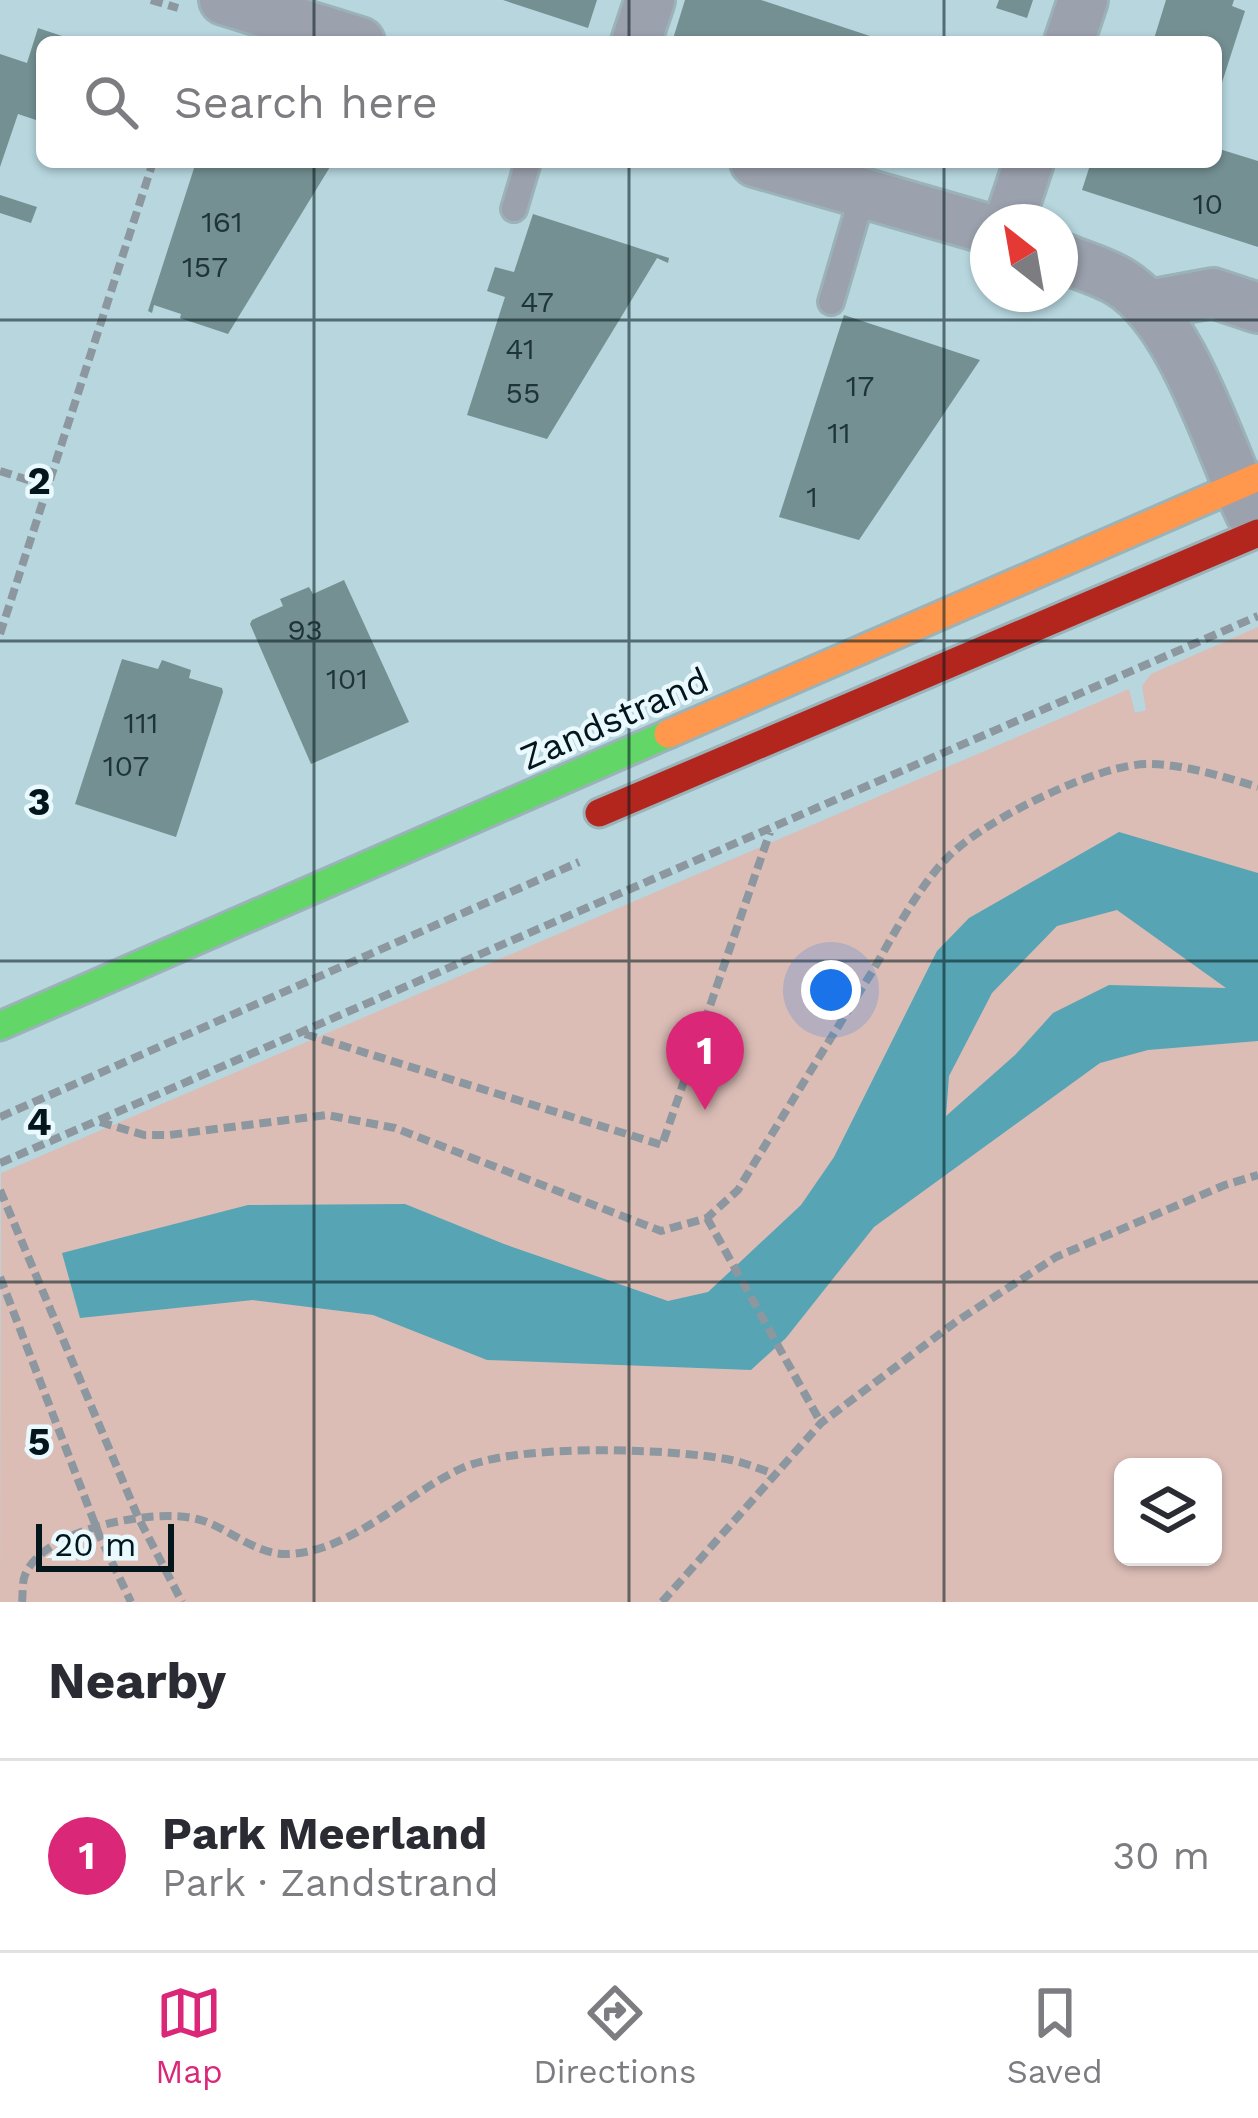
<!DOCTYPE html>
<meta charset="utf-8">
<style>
:root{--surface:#fff;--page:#f2f2f3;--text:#2b2b33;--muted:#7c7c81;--line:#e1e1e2;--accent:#db2777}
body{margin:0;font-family:"Work Sans",sans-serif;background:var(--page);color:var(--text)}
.controls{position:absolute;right:36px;bottom:36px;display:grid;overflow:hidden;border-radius:18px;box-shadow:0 3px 9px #0004}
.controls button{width:108px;height:108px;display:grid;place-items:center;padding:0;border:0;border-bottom:3px solid var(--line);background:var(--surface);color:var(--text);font:60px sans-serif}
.compass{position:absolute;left:970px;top:204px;width:108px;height:108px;border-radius:50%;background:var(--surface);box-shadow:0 3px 9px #0004;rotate:329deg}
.scale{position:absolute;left:36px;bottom:30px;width:138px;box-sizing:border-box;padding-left:12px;border:6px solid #02161b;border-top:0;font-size:33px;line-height:42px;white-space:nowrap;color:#02161b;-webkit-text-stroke:9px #e9f9fd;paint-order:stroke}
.you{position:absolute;left:831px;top:990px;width:42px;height:42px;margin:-30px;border:9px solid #fff;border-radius:50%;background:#1a73e8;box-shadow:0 0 0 18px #1a73e833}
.badge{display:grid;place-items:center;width:78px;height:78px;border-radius:50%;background:var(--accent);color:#fff;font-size:39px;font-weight:700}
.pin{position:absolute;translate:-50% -99px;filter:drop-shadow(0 3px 6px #0008)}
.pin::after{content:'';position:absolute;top:63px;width:42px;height:36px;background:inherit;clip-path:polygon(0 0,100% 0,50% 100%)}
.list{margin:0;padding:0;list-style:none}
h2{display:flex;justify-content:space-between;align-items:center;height:156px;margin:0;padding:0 48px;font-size:51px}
h2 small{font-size:39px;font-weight:400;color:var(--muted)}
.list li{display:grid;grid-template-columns:78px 1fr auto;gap:36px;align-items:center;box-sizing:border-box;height:192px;padding:0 48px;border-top:3px solid var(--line)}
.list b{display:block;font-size:45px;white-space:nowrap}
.list p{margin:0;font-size:39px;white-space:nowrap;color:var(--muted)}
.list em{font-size:39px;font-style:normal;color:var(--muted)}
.icon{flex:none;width:66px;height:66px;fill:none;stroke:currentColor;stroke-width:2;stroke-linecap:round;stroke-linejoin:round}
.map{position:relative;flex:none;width:1258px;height:1602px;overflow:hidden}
.search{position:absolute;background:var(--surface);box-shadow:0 3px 9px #0004;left:36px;right:36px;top:36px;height:132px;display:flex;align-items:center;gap:30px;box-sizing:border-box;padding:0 42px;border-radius:18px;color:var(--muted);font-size:45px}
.sheet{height:348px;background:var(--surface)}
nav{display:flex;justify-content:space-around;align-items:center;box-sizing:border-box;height:168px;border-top:3px solid var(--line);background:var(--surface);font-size:33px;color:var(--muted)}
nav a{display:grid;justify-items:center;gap:6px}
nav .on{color:var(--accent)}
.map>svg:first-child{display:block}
</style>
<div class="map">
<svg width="1258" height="1602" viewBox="0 0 1258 1602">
<rect width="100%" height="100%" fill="#b7d6de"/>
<path fill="#dbbdb6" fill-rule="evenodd" d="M1258,627v975h-1258l1,-429 1128,-484 6,24 11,-3 -4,-24 9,-12zM1123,1467h90v90h-90z"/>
<path fill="#57a4b4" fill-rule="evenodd" d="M1119,832l139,41v168l-110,9 -48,13 -226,164 -88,111 -35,32 -264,-10 -114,-45 -120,-15 -173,18 -18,-65 186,-48 157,-1 99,40 164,57 40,-9 93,-87 33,-48 103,-206 32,-33zM1117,910l109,78 -117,-3 -56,28 -38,42 -69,61 3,-40 43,-83 65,-67z"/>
<path fill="#749093" d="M503,0h94l-9,28z
M685,0h76l127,42h-216z
M999,0h34l-6,18 -31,-10z
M1166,0h68l-2,6 13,5 -28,87 -1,-56h-63z
M38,28l42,14h-38v80l-24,-8 -18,53v-113l27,9z
M1216,148l42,13v86l-176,-57 9,-28h125z
M196,162h137l-105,172 -48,-16 1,-4 -27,-9 -2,8 -4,-2z
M0,195l37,12 -6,16 -31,-10z
M533,214l136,44 -1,5 -11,-5 -110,181 -80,-24 38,-118 -18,-6 8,-24 19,5z
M844,315l136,45 -121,180 -80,-23z
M344,580l65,142 -98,42 -61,-140 2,-4 31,-14 -3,-7 29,-12 4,7z
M122,659l36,10 4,-9 29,10 -2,8 33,10 1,4 -47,145 -101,-33z"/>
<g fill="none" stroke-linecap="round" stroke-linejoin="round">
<defs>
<path id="lane" d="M514,209l14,-47
M831,302l32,-109"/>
<path id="street" d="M224,0l136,42
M636,42l14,-42
M1069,42l14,-42
M755,162l233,67
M1009,222l20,-60
M1060,257c19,8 42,14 60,25 63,38 99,166 131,232
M1148,305l65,-12 45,15"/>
<path id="fast" d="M0,1026l668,-292"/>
<path id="slow" d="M668,734l590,-257"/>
<path id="jam" d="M599,813l659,-280"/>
</defs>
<use href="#lane" stroke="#9ab2b8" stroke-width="30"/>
<use href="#street" stroke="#9ab2b8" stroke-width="54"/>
<use href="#fast" stroke="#9ab2b8" stroke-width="33"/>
<use href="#slow" stroke="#9ab2b8" stroke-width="33"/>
<use href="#jam" stroke="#9ab2b8" stroke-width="33"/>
<path stroke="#8c979f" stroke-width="8" stroke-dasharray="12 6" stroke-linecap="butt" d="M151,0l27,8
M0,471l47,15
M0,634l153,-472
M305,1034l357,111 108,-313
M0,1117l579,-255
M100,1122l44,13h25l158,-20 68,13 266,103 46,-13 31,-28c44,-73 89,-146 134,-218 22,-38 45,-83 75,-114 35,-37 153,-96 204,-94 36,1 73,13 107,23
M0,1163l1258,-547
M0,1190l138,327 44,85
M707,1218l114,205
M0,1277l100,260 31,65
M22,1602c1,-8 0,-20 3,-27 19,-47 129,-67 172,-56 32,8 58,37 93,35 63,-4 115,-59 170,-85 55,-26 210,-21 271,-9 15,3 29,9 43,14
M662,1602l159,-179 136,-102 99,-64 169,-72 33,-10"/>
<use href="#lane" stroke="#9ba1ad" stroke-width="24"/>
<use href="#street" stroke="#9ba1ad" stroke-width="48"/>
<use href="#fast" stroke="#63d668" stroke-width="27"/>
<use href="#slow" stroke="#ff974d" stroke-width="27"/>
<use href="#jam" stroke="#b3261e" stroke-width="27"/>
</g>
<path fill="none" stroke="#02161b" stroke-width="3" stroke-opacity="0.55" d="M314,0v42M629,0v42M944,0v42M314,162v1440M629,162v1440M944,162v1440M0,320h1258M0,641h1258M0,961h1258M0,1282h1258"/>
<g text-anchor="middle" stroke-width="9" stroke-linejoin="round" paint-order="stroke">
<g font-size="30" fill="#1e3439">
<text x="1208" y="214">10</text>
<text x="222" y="232">161</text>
<text x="205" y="277">157</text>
<text x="537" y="312">47</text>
<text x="520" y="359">41</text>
<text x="860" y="396">17</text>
<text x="523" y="403">55</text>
<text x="839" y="443">11</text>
<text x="812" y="507">1</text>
<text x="305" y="640">93</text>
<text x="347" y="689">101</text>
<text x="141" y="733">111</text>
<text x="126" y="776">107</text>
</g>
<g font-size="36" fill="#02161b" stroke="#e9f9fd">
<text transform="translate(614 718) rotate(-24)" y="13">Zandstrand</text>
</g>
</g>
<g font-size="39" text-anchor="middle" font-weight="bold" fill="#02161b" stroke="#e9f9fd" stroke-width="9" stroke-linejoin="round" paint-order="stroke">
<text x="39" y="494">2</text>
<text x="39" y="815">3</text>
<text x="39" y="1135">4</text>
<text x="39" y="1455">5</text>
</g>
</svg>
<div class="controls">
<button><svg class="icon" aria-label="layers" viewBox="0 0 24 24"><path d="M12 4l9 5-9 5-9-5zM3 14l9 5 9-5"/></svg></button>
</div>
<svg class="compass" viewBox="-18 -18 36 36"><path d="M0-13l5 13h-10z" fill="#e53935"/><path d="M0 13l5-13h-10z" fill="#7c7c81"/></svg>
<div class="scale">20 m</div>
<div class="you"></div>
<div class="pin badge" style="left:705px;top:1110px">1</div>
<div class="search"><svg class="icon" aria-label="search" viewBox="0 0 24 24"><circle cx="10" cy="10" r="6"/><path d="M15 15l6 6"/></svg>Search here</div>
</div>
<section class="sheet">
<h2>Nearby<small></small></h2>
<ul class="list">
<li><span class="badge">1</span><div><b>Park Meerland</b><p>Park · Zandstrand</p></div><em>30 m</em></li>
</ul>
</section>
<nav>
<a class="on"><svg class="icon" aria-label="map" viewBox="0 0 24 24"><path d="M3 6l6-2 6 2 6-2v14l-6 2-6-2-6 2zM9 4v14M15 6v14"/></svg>Map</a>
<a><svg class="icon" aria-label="directions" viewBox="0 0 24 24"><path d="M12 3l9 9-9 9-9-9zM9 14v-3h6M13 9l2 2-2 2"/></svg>Directions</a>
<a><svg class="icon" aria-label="saved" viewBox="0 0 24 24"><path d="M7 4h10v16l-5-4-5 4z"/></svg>Saved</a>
</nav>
